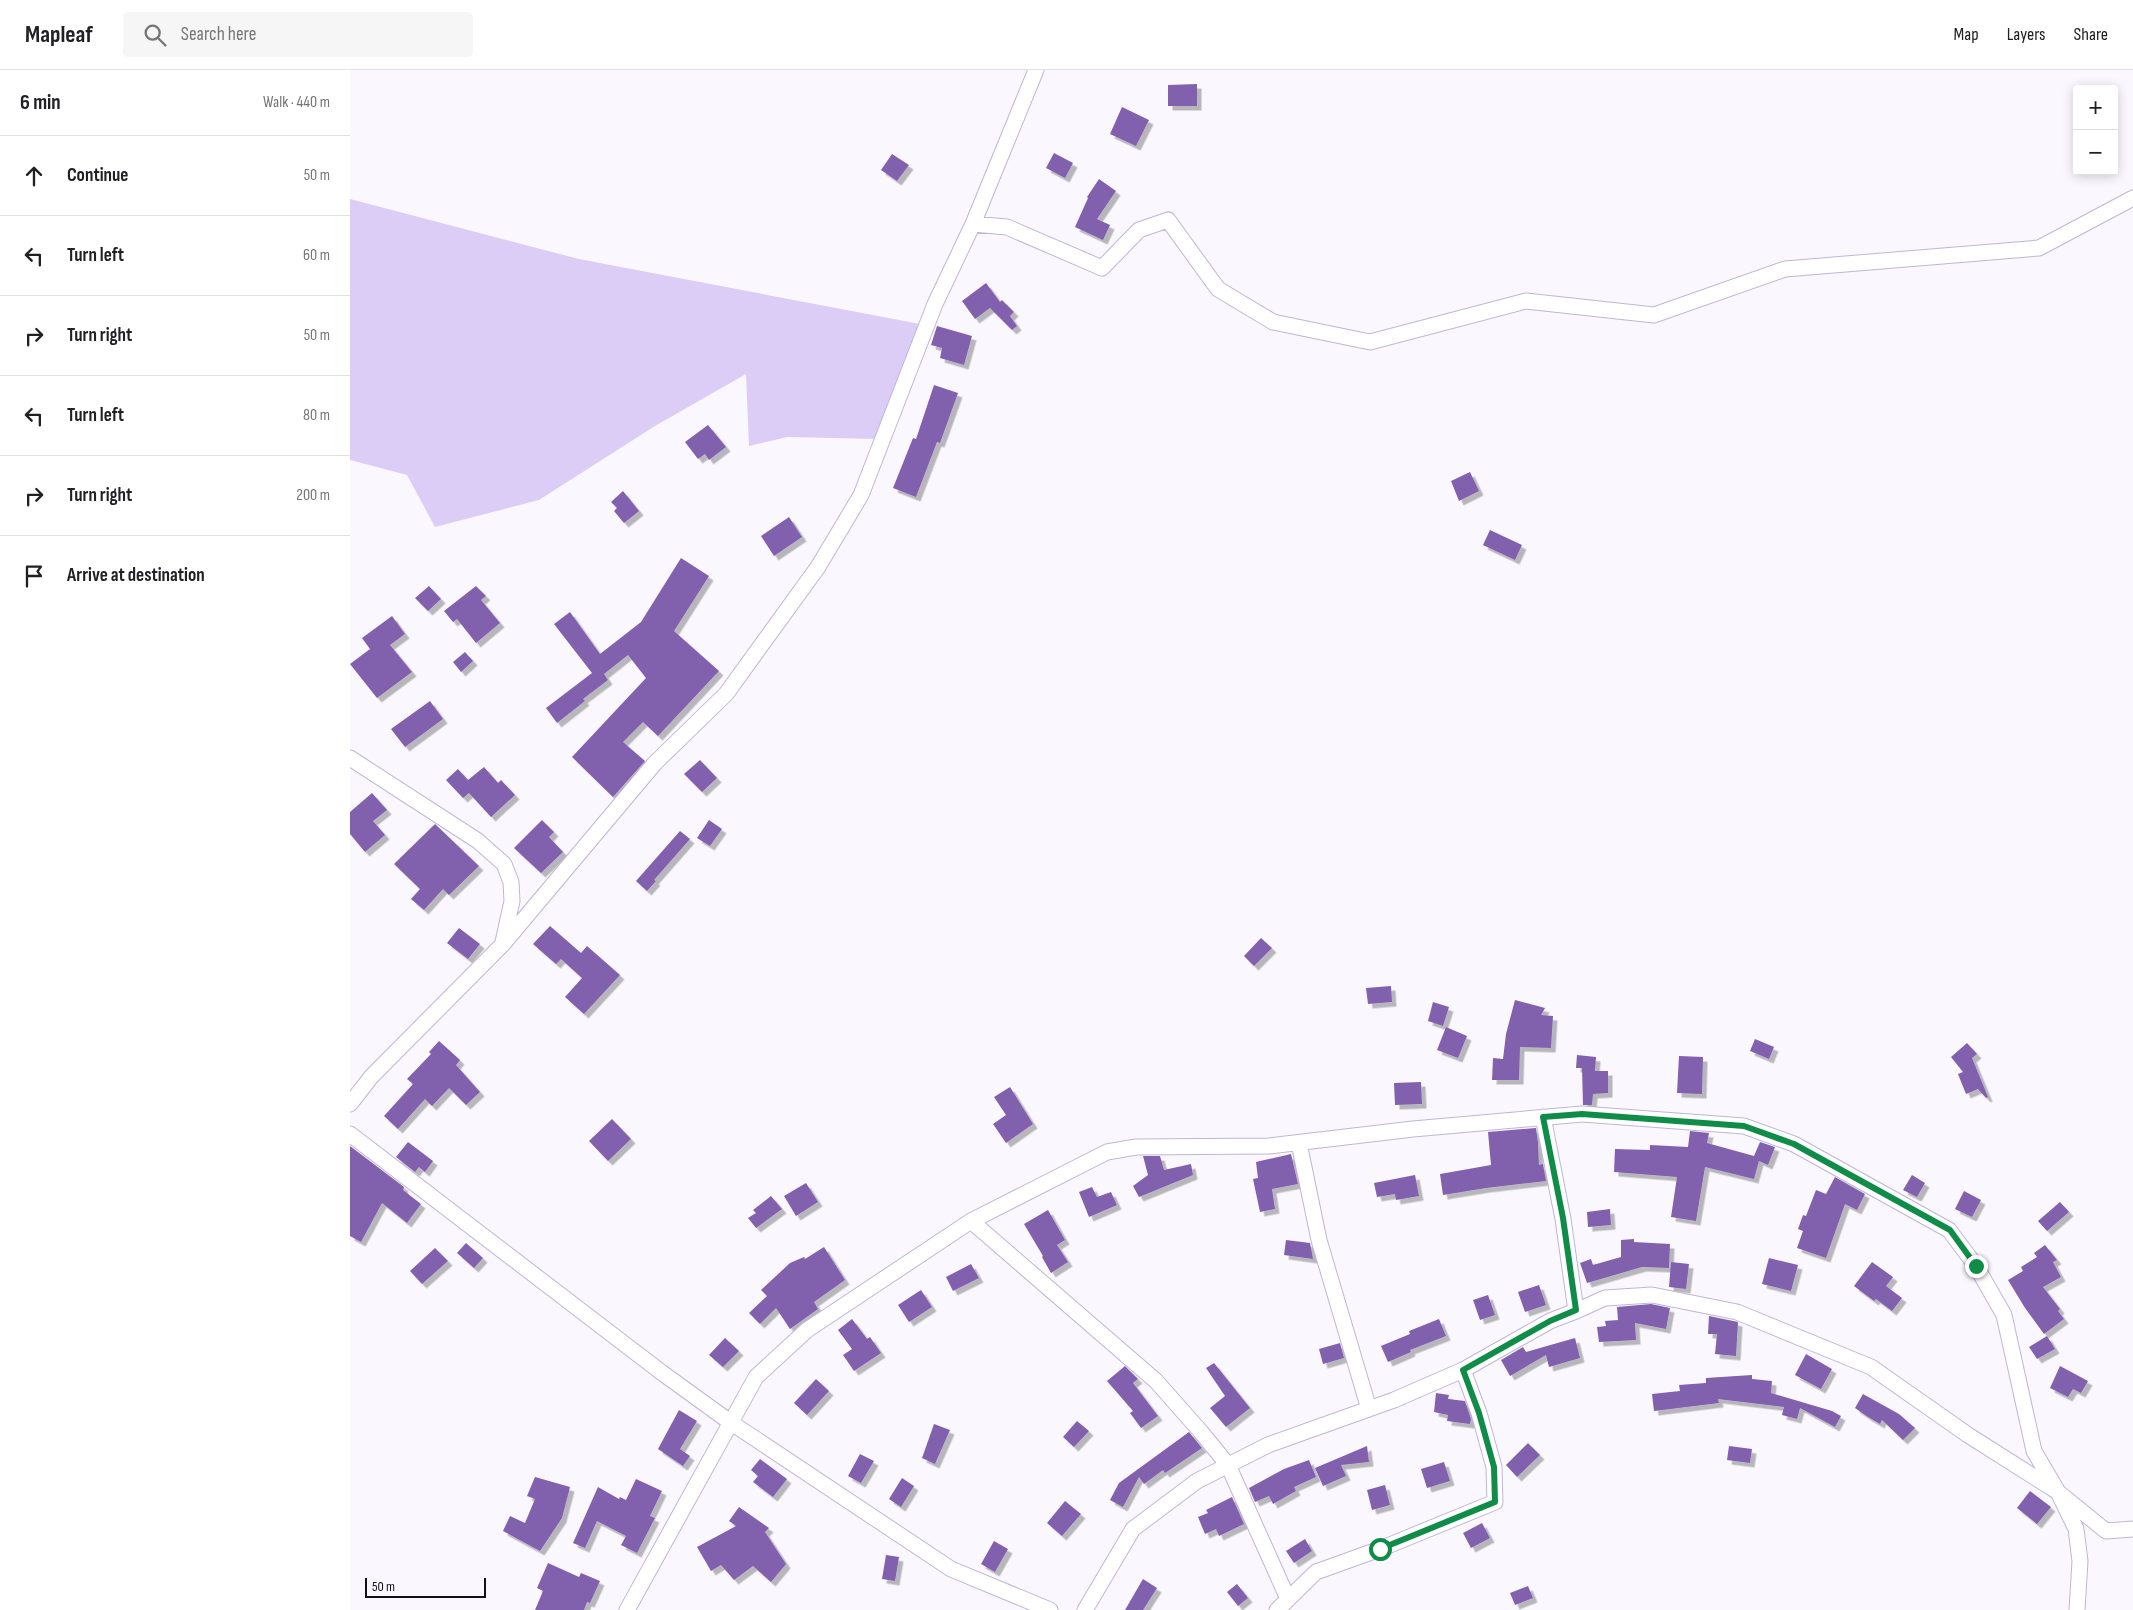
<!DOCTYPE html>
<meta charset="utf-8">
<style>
:root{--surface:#fff;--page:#f6f6f6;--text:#202124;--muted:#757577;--line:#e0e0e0}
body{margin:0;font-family:"Sofia Sans Condensed",sans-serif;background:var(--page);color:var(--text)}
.controls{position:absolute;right:15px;top:15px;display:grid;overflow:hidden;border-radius:5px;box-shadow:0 2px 12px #0003}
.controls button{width:45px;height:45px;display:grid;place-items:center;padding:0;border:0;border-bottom:1px solid var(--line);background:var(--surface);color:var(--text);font:25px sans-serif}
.scale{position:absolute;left:15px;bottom:12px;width:121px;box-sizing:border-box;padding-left:5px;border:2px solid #130f19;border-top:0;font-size:14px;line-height:18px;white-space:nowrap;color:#130f19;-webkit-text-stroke:4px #faf8fe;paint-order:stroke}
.stop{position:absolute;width:15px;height:15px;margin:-11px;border:4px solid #0e8c48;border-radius:50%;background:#fff}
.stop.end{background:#0e8c48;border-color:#fff;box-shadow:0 1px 5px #0008}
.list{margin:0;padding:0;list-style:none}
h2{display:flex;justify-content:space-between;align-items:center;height:65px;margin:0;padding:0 20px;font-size:21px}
h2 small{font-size:16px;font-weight:400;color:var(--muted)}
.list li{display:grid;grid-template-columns:32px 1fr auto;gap:15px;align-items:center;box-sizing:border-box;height:80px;padding:0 20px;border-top:1px solid var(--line)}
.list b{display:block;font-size:19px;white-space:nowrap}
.list em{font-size:16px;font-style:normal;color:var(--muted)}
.icon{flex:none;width:28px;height:28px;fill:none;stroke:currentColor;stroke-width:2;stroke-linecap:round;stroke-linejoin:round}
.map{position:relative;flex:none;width:1783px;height:1540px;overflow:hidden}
header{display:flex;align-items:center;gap:30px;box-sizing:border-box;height:70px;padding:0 25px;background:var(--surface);border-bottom:1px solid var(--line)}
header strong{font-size:24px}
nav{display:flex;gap:28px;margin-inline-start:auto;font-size:18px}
.search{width:350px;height:45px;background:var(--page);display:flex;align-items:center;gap:12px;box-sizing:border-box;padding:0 18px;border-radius:5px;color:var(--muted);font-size:19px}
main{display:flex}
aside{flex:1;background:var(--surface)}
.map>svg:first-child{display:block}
</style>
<header>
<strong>Mapleaf</strong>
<div class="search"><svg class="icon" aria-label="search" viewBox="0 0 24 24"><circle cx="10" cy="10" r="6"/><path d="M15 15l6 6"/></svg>Search here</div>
<nav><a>Map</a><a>Layers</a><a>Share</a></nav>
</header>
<main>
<aside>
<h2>6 min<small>Walk · 440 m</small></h2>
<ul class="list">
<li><svg class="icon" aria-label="ahead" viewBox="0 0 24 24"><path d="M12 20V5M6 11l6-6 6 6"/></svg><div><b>Continue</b></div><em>50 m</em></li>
<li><svg class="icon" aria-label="left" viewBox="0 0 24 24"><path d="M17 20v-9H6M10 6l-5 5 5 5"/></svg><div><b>Turn left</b></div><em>60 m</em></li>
<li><svg class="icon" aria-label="right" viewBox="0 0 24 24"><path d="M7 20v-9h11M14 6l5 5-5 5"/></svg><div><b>Turn right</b></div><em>50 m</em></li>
<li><svg class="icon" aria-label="left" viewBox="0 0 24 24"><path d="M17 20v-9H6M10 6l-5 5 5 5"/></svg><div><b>Turn left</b></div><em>80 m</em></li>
<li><svg class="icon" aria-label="right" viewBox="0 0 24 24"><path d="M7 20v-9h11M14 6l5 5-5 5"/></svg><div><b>Turn right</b></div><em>200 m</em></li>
<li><svg class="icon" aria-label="arrive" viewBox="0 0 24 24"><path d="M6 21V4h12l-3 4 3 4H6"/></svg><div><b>Arrive at destination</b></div></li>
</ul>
</aside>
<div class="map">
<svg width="1783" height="1540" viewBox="0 0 1783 1540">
<defs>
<filter id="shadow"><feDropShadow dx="4.5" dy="4.5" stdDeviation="0" flood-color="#0004"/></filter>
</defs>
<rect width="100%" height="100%" fill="#faf8fe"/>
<path fill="#dccdf6" d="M0,129l229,60 341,65 -42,115 -91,-2 -38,9 -3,-72 -91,52 -116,74 -104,27 -28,-52 -57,-15z"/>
<path fill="#8160ae" filter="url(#shadow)" d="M847,14v22h-29v-21z
M772,37l27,13 -13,26 -26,-12z
M704,83l19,10 -8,15 -19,-10z
M542,84l17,11 -12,16 -16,-11z
M749,109l17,12 -19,28 13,6 -7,15 -28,-13 13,-29 -1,-1z
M636,213l14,19 2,-2 12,12 -4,4 7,10 -5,4 -22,-22 -15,11 -13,-18z
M587,256l35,10 -8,29 -24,-7 2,-10 -11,-3z
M584,315l24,8 -18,50 -3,-1 -21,55 -23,-9 20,-50 3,1z
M358,355l18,22 -17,13 -4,-6 -7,5 -13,-17z
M1120,402l9,19 -20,10 -8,-20z
M273,421l16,20 -15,12 -10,-12 3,-3 -6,-6z
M439,447l13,20 -28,19 -13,-20z
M1140,460l32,15 -7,15 -32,-15z
M331,488l28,18 -35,55 45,40 -61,65 -15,-14 -20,20 22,19 -32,36 -41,-40 74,-79 -18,-23 -24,19 4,6 -25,19 2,2 -28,22 -11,-15 46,-35 -38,-49 16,-12 30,42 41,-32z
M79,516l12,13 -13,12 -13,-13z
M126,516l10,10 -5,4 19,23 -24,20 -19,-24 -4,3 -9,-11z
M42,546l13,18 -15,11 22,27 -35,26 -27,-34 20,-15 -8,-11z
M115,582l8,9 -12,11 -8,-10z
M80,631l13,18 -38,28 -14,-18z
M350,690l17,18 -15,14 -18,-18z
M134,697l14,16 3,-3 14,15 -24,22 -22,-24 -6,5 -17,-18 12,-11 10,11z
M22,723l15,17 -14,11 12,14 -20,17 -15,-18v-22z
M192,750l12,12 -5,5 14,15 -22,21 -27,-25z
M359,750l13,9 -12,17 -13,-8z
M85,754l44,42 -30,29 -6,-6 -19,21 -13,-11 9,-10 -26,-25z
M330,761l10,8 -36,41 2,1 -9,10 -11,-10z
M200,856l31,27 6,-7 33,29 -36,39 -19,-17 17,-19 -21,-19 -5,5 -23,-20z
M109,858l21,16 -12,15 -21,-16z
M911,868l11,10 -18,18 -10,-10z
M1041,916l1,16 -24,2 -2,-16z
M1165,930l30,8 -4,7 12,1 -2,32 -31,-1 -1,33h-27l1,-22 10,1 3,-25z
M1083,932l16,5 -6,19 -15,-5z
M1096,957l21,9 -9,22 -21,-8z
M1405,969l19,8 -5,12 -19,-8z
M89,971l21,19 -4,5 24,27 -14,13 -17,-17 -17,18 -7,-7 -27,30 -14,-13 29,-32 -6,-5 24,-25 -2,-2z
M1617,973l10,11 -5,4 16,39 -2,1 -8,-9 -12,5 -8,-20 5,-2 -12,-15z
M1227,985l19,2 -1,14h13v22l-15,1 -1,11h-9l-1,-37h-6z
M1329,986l24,1 -1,37 -25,-1z
M1071,1012l1,22 -27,1 -1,-22z
M660,1017l23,37 -27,19 -13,-19 13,-9 -12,-18z
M262,1049l19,20 -23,22 -19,-20z
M1186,1058l2,15 1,22 4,-1 3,17 -60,7 -43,7 -3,-21 51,-9 -3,-33z
M1340,1061l19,2 -2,10 47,13 6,-14 15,5 -7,18 -9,-4 -5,18 -49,-12 -9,54 -25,-4 6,-40 -63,-5 1,-23 35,1v-5l38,2z
M58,1072l25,19 -8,11 -6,-5 -4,5 -19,-15z
M0,1076l54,41 -1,3 18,14 -14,19 -25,-20 -21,39 -11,-6z
M941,1084l7,30 -26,5 3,20 -15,3 -7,-33 5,-1 -2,-16z
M793,1086h17l4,14 27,-6 2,11 -54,22 -6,-11 15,-11z
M1065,1105l4,21 -23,4 -1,-6 -18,3 -3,-14z
M1562,1105l13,8 -8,14 -14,-7z
M1485,1107l30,17 -8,16 -12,-6 -19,54 -29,-10 6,-17 -5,-2 5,-14 3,1 10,-26 10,4z
M456,1113l12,19 -22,14 -12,-20z
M742,1117l5,10 14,-5 6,13 -28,12 -10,-25z
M1614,1121l17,9 -9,17 -17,-8z
M421,1126l11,13 -26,19 -8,-10 8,-5 -3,-3z
M1710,1132l9,10 -22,19 -9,-10z
M1260,1139l1,16 -23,2 -1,-15z
M698,1140l17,30 -8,5 11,17 -17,11 -9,-16 1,-1 -19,-32z
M1284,1169v3l36,2 -1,24 -27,-1 -55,16 -7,-20 11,-4 2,6 28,-8v-17z
M936,1170l24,3 3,16 -29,-4z
M116,1173l17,15 -9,10 -17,-15z
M1695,1175l12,15 -4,2 8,15 -18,10 17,22 -2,2 6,8 -20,15 -19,-26 -17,-28 15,-9 -2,-4 16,-10 -3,-4z
M474,1177l21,33 -31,22 4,7 -28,20 -14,-21 -16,16 -11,-11 18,-17 -6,-6 29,-27 14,-6 1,2z
M85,1178l13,13 -26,23 -12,-13z
M1419,1188l29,7 -7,26 -29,-7z
M1321,1192l18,2 -3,25 -17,-2z
M1522,1192l21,15 -7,9 16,12 -10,13 -16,-12 -2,2 -20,-15z
M621,1194l8,14 -26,13 -7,-14z
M1189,1215l7,20 -21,7 -7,-20z
M571,1220l11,17 -23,15 -11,-17z
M1138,1225l7,20 -15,5 -7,-20z
M1301,1234l19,4 -4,21 -31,-6 1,17 -37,2 -2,-15 9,-1 -1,-5 13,-1 -1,-13z
M1359,1246l29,6 -2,34 -21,-2 2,-20h-9z
M502,1249l15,20 3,-2 11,16 -27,18 -11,-16 9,-6 -14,-19z
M1089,1249l7,17 -36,14 1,2 -23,10 -7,-16 29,-12 -1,-3z
M1697,1266l8,13 -18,10 -8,-12z
M375,1268l14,13 -16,16 -14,-12z
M1225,1268l5,20 -31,9 -3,-12 -36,21 -9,-16 22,-13 3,5z
M990,1273l4,15 -21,6 -4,-15z
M1456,1284l26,15 -11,20 -26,-14z
M864,1293l36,45 -24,19 -16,-19 15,-12 -19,-28z
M775,1296l13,13 -5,4 25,33 -17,12 -11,-15 3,-2 -26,-30z
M1710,1296l28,15 -7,12 -8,-4 -5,8 -18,-9z
M1402,1305v4l20,2 -1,12 61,18 9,5 -6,11 -35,-19 -3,11 -15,-4 2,-8 -66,-8 1,4 -65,8 -2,-17 28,-3 -1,-6 27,-2v-5z
M466,1309l13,12 -22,24 -13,-12z
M1086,1323l13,2 -1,4 17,2 6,18 -1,5 -23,-3 1,-6 -14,-3z
M1513,1324l36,20 16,14 -12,12 -21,-20 -2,4 -12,-7 -13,-9z
M329,1340l18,11 -17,28 10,7 -7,10 -25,-17z
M727,1351l12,10 -15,16 -11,-10z
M584,1354l16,6 -15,34 -13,-6z
M839,1362l13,16 -37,25 -2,-3 -19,14 -5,-7 -16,30 -13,-7 9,-17z
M1178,1373l12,12 -23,22 -11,-12z
M1017,1376l2,16 -28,3 5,11 -23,10 -8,-18z
M1379,1376l23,3 -2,14 -23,-3z
M510,1384l14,7 -13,22 -13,-7z
M410,1389l27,20 -14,18 -20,-15 5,-6 -7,-6z
M959,1390l7,17 -22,10 2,4 -23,13 -4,-8 -14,6 -6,-14 35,-19z
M1094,1392l6,19 -23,7 -6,-19z
M185,1407l35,10 -8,31 -22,33 -37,-20 7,-15 15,7 10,-24 -8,-3z
M552,1408l12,8 -13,21 -12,-8z
M286,1409l26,12 -12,25 5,2 -18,35 -16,-8 5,-9 -29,-15 -12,27 -12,-5 25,-56 21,12 1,-2 6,3z
M1035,1415l5,20 -18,5 -5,-20z
M1680,1421l21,16 -14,17 -20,-16z
M882,1427l12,27 -25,12 -3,-7 -11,5 -7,-17 10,-4 -2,-3z
M715,1431l16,13 -19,22 -15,-13z
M389,1437l30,21 -4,4 21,32 -15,18 -18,-16 -19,14 -13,-15 -10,6 -14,-24 39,-21 -7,-5z
M1132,1453l8,15 -19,10 -8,-15z
M955,1469l7,12 -18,12 -8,-12z
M644,1471l14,8 -13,23 -14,-8z
M536,1485l13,2 -4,24 -13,-2z
M198,1493l31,14 2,-4 19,8 -10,22 -3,-1 -3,8h-49l8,-19 -6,-3z
M793,1509l14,9 -14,22h-18z
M887,1514l11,14 -10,8 -11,-14z
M1178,1516l5,12 -18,7 -5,-12z"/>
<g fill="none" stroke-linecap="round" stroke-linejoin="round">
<defs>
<path id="minor" d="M623,154l34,3 95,41 37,-38 29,-10 50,69 55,33 97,20 156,-41 128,14 131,-46 254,-21 94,-50
M0,688l128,83 26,23 7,18 1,19 -9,41
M0,1034l21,-27 132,-133 152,-181 71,-69 92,-127 43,-72 74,-191 38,-80 63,-154
M1193,1047l20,102 13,92
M0,1064l311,238 69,50 221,147 99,41
M949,1073l20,97 50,169
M621,1151l185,160 45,51 27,33 60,134
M277,1540l129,-233 51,-47 164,-109 136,-69 29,-5 133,-1 144,-17 169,-15 162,12 50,18 155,86 27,36 28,49 30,136 24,41 18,37 4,32 -3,49
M735,1540l48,-81 64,-48 71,-36 126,-45 69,-30 87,-49 26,-10 29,-13 47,-3 85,17 134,55 97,68 90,57 48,39 27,-2
M927,1540l39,-38 64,-23 115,-47 -1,-35 -15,-54 -16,-43"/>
</defs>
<use href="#minor" stroke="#c0b5d4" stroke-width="17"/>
<use href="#minor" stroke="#fff" stroke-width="15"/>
</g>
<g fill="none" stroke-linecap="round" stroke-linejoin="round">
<path stroke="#0e8c48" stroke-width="6" d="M1030,1479l115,-47 -1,-35 -15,-54 -16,-43 87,-49 26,-11 -13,-92 -20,-101 39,-3 162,12 50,18 156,86 26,36"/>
</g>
</svg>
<div class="controls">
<button>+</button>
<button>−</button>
</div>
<div class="scale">50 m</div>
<div class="stop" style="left:1030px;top:1479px"></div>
<div class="stop end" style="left:1626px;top:1196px"></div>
</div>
</main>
